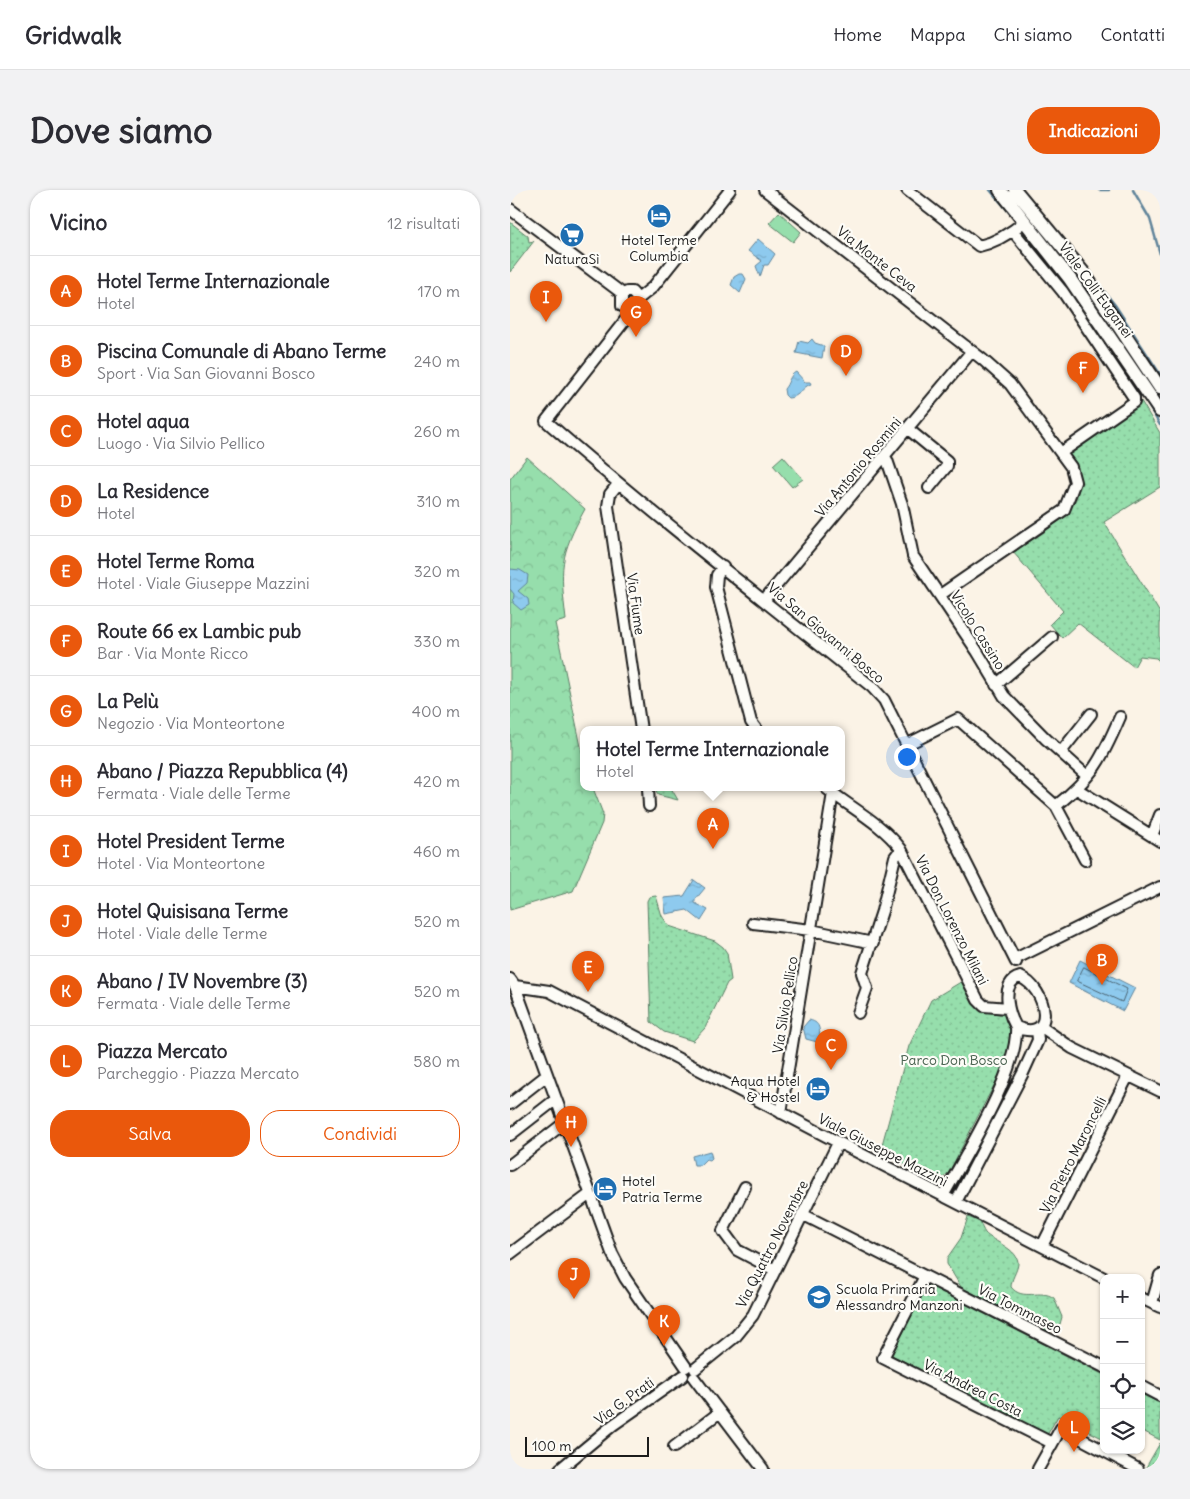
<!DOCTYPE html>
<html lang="it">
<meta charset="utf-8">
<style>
:root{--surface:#fff;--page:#f2f2f3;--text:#2b2b33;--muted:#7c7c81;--line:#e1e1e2;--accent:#ea580c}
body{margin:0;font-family:Delius,sans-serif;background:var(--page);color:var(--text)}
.controls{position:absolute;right:15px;bottom:15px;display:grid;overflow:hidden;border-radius:10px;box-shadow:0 1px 4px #0004}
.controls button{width:45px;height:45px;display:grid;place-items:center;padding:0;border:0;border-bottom:1px solid var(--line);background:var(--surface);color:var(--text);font:25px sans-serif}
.scale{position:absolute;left:15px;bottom:12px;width:124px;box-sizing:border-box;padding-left:5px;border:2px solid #1c1c1c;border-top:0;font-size:14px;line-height:18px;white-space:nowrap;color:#1c1c1c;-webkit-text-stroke:4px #fdfcf7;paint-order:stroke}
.you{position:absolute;left:396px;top:566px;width:18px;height:18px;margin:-12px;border:4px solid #fff;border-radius:50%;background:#1a73e8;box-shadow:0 0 0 8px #1a73e833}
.badge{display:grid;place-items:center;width:32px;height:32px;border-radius:50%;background:var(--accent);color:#fff;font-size:16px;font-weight:700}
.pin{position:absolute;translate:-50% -41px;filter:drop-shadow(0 1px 2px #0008)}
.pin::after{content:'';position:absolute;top:26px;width:18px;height:15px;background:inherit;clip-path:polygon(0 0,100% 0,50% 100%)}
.popup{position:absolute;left:70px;top:536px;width:265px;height:65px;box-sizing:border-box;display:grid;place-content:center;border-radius:10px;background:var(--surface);filter:drop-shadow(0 1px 4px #0005);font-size:16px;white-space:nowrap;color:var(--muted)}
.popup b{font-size:19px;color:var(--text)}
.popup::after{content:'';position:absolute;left:50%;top:100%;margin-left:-10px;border:10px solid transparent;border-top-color:var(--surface)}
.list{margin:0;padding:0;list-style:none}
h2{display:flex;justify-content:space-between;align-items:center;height:65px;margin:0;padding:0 20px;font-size:21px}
h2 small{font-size:16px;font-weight:400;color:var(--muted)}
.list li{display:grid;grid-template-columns:32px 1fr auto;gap:15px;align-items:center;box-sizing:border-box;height:70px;padding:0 20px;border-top:1px solid var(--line)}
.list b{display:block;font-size:19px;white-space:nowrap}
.list p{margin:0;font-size:16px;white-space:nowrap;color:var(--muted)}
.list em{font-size:16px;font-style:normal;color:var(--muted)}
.actions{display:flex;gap:10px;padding:15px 20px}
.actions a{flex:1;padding:11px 0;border:1px solid var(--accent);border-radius:20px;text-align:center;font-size:18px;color:var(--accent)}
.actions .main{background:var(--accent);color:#fff}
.icon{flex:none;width:28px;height:28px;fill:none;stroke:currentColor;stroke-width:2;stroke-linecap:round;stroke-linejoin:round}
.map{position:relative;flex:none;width:650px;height:1279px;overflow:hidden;border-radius:20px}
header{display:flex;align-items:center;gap:30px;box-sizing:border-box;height:70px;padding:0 25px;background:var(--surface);border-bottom:1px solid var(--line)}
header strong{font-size:24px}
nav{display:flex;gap:28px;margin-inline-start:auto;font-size:18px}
.intro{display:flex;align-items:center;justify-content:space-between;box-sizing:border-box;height:120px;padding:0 30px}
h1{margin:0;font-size:35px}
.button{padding:12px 22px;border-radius:20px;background:var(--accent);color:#fff;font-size:18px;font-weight:700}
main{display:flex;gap:30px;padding:0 30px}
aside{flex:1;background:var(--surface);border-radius:20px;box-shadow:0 1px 4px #0004}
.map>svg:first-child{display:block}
</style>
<header>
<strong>Gridwalk</strong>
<nav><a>Home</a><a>Mappa</a><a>Chi siamo</a><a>Contatti</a></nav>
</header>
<div class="intro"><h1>Dove siamo</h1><a class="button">Indicazioni</a></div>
<main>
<aside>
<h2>Vicino<small>12 risultati</small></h2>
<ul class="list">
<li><span class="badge">A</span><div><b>Hotel Terme Internazionale</b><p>Hotel</p></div><em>170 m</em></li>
<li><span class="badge">B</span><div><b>Piscina Comunale di Abano Terme</b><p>Sport · Via San Giovanni Bosco</p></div><em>240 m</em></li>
<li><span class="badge">C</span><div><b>Hotel aqua</b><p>Luogo · Via Silvio Pellico</p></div><em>260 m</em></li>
<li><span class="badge">D</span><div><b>La Residence</b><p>Hotel</p></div><em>310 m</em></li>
<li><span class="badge">E</span><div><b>Hotel Terme Roma</b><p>Hotel · Viale Giuseppe Mazzini</p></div><em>320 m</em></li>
<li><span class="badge">F</span><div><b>Route 66 ex Lambic pub</b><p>Bar · Via Monte Ricco</p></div><em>330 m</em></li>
<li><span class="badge">G</span><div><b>La Pelù</b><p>Negozio · Via Monteortone</p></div><em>400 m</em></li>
<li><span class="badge">H</span><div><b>Abano / Piazza Repubblica (4)</b><p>Fermata · Viale delle Terme</p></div><em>420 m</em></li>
<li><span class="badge">I</span><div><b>Hotel President Terme</b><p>Hotel · Via Monteortone</p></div><em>460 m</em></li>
<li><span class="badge">J</span><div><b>Hotel Quisisana Terme</b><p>Hotel · Viale delle Terme</p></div><em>520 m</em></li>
<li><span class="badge">K</span><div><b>Abano / IV Novembre (3)</b><p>Fermata · Viale delle Terme</p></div><em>520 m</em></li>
<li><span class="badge">L</span><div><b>Piazza Mercato</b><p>Parcheggio · Piazza Mercato</p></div><em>580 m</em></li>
</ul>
<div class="actions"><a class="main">Salva</a><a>Condividi</a></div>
</aside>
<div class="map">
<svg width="650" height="1279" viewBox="0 0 650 1279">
<defs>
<pattern id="forest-crowns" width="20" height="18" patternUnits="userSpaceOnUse" patternTransform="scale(1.25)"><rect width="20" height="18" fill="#96deac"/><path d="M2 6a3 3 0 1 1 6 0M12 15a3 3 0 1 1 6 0" fill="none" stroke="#81be93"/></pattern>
<pattern id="park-dots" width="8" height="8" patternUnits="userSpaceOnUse" patternTransform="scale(1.25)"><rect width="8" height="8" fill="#96deac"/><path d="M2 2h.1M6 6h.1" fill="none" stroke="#81be93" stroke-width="1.8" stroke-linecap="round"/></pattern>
<pattern id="water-ripples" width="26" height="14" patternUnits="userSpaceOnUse" patternTransform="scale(1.25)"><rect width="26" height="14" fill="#8ecaee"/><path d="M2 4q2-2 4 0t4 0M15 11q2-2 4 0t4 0" fill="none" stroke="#7aadcc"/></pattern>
</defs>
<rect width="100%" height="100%" fill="#fbf3e6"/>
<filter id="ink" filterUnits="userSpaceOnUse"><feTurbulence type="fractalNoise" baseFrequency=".02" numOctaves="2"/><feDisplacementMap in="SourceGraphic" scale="10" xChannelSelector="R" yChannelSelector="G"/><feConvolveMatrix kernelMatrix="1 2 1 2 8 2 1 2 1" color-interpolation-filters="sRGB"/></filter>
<g filter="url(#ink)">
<path fill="#96deac" stroke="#597d64" d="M269,22l22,20 -8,10 -24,-19z
M273,266l20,23 -11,8 -19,-22z"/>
<path fill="url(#forest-crowns)" stroke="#597d64" d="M17,267l58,52c-26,47 -25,59 -19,111l-11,3 29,138v27h9l10,26 -1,9 -29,68 -63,19v-431z"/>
<path fill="url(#park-dots)" stroke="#597d64" d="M0,32l18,14 1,6 5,-1 -24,31z
M631,211l19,32v54l-56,35 56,91v49l-4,-4 -16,-2 -6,11 -56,-44 -16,15 -12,-14 13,-13 -50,-59c23,-16 68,-36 66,-70 0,-9 -6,-20 -10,-28z
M145,598h16l7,12 -20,-5z
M146,706l6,20 7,10 46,15 8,6 4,6 4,27 -4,3 -22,45 -12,13 -29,-9 -13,-10 -4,-121 2,-4z
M454,790c13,27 11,31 42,35l8,23 -10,28 -55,106 -8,8h-7l-54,-28 29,-106 22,-46z
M458,1027l12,5c1,3 3,8 5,11 8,9 34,16 33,31 -1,8 -7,15 -7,23 12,15 29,1 43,11l8,19 -2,7 -8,7 -11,-3 -80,-41 -14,-23v-6l14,-20z
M414,1093l180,92v64l-46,-23 -11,19 -159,-82z
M631,1204l19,9v37l-19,-10z
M650,1253v26h-15z"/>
<path fill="url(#water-ripples)" stroke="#60849a" d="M248,49l17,15 -7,11h-4l-4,12 -4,-11 6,-5 -14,-10z
M229,84h4l3,5 -6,14 -9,-8 3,-8z
M302,149l3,4 9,3 -2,12 -26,-5 3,-12 9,2z
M286,182l9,10h5l1,2c-8,2 -12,14 -23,14l-3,-3 -1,-6c5,-5 5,-14 12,-17z
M0,379l10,1 8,5 -1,8 -9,8 10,8 1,6 -8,5 -8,-7 1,-9 -4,-5z
M184,690l11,8 -10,12v3l13,7 -7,11 -14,-11 -21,4 -2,-16 20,-2z
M570,770l55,28 -12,23 -54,-28z
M299,830c14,3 9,12 12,23l-15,-4 -3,-12z
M200,961l2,7 -2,2 -4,-1 -6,6h-6l-2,-9z"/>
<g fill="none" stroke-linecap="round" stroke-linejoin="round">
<path stroke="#4a6270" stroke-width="1" d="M574,777l43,22 -5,13 -45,-21z"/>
<path stroke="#60849a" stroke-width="2.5" d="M480,0l25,29
M513,0l92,115 45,69
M589,0h10
M623,0l17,29 10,35
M512,38l74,99
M634,208l16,27"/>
<defs>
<path id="minor" d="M220,0l-77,97 -15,12 -1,6 -91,116c105,92 216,178 326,266l12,13 132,262
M255,0l217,169 28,25 61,83 4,15 -11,28 -124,85
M397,0l72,56c18,-4 33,-14 46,-25
M0,19l113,85
M503,41l50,61 71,106v4l-72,50
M122,119l-10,-3v-11l5,-3h5l6,7
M398,239l39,32v5l-18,22
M374,267l3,3 15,44 11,52 64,95 27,45 42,43 41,37
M108,294l-8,10 -2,12 33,224
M213,377l-6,8 -1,12 35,135 6,8
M254,410l208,-249
M486,495l56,-48
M398,554l50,-25 98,87 29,54
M551,562l30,-38
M138,598l1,18
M316,598c25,20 55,35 75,61l77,151 6,6 24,2
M567,599l83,52
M546,616c37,-30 45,-45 64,-89
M642,646l8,-21
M243,733l58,7 62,13
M505,769l145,-72
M510,787c27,11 38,67 -4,50 -7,-12 -17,-45 4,-50z
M0,789l5,7 97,267 13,25 61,89
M5,796l34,5 277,145 278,142
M348,823l9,-25 -5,-15 20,-62 13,-54 6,-8
M530,836l32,22 88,43
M0,914l37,-29
M271,923l52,-320
M0,945l45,-35
M0,975l53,-41
M235,997l-22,44 14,19 38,20
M433,1006c22,-40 76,-126 73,-169
M446,1012l67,-129 15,-33 -1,-11
M292,1024l302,153
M532,1056l86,-170
M0,1064l80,-60
M415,1086l-42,82 169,85
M631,1108l19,9
M642,1113l8,-28
M185,1179l41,-33 17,-21 85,-172
M184,1188l69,91
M631,1196l19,10
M164,1257l46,-35
M50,1279l53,-44 70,-49
M528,1279l23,-41 77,41"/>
<path id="major" d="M490,0l70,89 90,132
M505,0l67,81 78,117"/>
</defs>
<use href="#minor" stroke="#1c1c1c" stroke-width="14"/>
<use href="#major" stroke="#1c1c1c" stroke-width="16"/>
<use href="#minor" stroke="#fdfcf7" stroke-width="10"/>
<use href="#major" stroke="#fdfcf7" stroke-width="12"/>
</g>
</g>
<defs>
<symbol id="hotel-disc" viewBox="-11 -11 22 22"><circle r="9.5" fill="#1f6fb2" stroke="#fdfcf7"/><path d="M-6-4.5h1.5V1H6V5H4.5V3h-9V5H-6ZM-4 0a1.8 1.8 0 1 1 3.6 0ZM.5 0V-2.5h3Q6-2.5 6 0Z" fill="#fff"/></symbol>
<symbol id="supermarket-disc" viewBox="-11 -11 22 22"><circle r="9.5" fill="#1f6fb2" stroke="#fdfcf7"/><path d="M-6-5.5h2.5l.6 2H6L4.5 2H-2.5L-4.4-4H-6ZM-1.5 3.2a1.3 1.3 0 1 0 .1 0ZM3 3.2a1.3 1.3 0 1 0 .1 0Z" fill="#fff"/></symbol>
<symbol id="school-disc" viewBox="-11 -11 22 22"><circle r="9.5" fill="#1f6fb2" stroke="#fdfcf7"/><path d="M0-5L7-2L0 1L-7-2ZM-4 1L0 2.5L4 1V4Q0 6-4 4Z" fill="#fff"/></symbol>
</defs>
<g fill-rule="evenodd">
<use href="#hotel-disc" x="135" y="12" width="28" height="28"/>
<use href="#supermarket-disc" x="48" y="31" width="28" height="28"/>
<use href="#hotel-disc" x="294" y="885" width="28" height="28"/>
<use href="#hotel-disc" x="81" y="985" width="28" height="28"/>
<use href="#school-disc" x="295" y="1093" width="28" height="28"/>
</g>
<g text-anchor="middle" stroke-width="4.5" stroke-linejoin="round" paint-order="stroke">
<g font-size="14" fill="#1c1c1c" stroke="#fdfcf7">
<text x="149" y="55">Hotel Terme<tspan x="149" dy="16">Columbia</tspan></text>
<text x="62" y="74">NaturaSì</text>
<text x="290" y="896" text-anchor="end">Aqua Hotel<tspan x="290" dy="16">&amp; Hostel</tspan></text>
<text x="112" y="996" text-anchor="start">Hotel<tspan x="112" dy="16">Patria Terme</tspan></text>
<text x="326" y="1104" text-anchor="start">Scuola Primaria<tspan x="326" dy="16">Alessandro Manzoni</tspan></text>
</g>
<g font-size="14" fill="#1c1c1c" stroke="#fdfcf7">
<text transform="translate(367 69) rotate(38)" y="5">Via Monte Ceva</text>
<text transform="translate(586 100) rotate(54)" y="5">Viale Colli Euganei</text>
<text transform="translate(348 277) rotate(-50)" y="5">Via Antonio Rosmini</text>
<text transform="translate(126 414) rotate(82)" y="5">Via Fiume</text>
<text transform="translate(468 440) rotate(58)" y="5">Vicolo Cassino</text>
<text transform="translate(316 443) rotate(40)" y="5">Via San Giovanni Bosco</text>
<text transform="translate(442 730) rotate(63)" y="5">Via Don Lorenzo Milani</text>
<text transform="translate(275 815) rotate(-81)" y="5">Via Silvio Pellico</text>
<text transform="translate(373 960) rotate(27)" y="5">Viale Giuseppe Mazzini</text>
<text transform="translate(563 965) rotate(-63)" y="5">Via Pietro Maroncelli</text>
<text transform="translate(262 1054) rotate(-63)" y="5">Via Quattro Novembre</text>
<text transform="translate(510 1119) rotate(27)" y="5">Via Tommaseo</text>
<text transform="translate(463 1198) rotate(27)" y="5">Via Andrea Costa</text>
<text transform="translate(114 1211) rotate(-36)" y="5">Via G. Prati</text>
</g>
<g font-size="14" fill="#47604e" stroke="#fdfcf7">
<text x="444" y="875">Parco Don Bosco</text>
</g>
</g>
</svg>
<div class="controls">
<button>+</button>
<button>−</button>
<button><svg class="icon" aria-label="locate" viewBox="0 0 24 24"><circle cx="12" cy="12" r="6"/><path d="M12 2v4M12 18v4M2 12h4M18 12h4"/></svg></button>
<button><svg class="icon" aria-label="layers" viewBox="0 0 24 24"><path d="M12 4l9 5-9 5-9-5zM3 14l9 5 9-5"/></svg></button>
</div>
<div class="scale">100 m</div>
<div class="you"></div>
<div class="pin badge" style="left:203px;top:659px">A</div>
<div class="popup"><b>Hotel Terme Internazionale</b>Hotel</div>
<div class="pin badge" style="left:592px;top:795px">B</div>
<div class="pin badge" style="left:321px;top:880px">C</div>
<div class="pin badge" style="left:336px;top:186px">D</div>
<div class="pin badge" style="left:78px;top:802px">E</div>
<div class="pin badge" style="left:573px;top:203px">F</div>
<div class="pin badge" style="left:126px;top:147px">G</div>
<div class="pin badge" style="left:61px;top:957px">H</div>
<div class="pin badge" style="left:36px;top:132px">I</div>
<div class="pin badge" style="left:64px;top:1109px">J</div>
<div class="pin badge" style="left:154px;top:1156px">K</div>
<div class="pin badge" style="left:564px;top:1262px">L</div>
</div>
</main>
